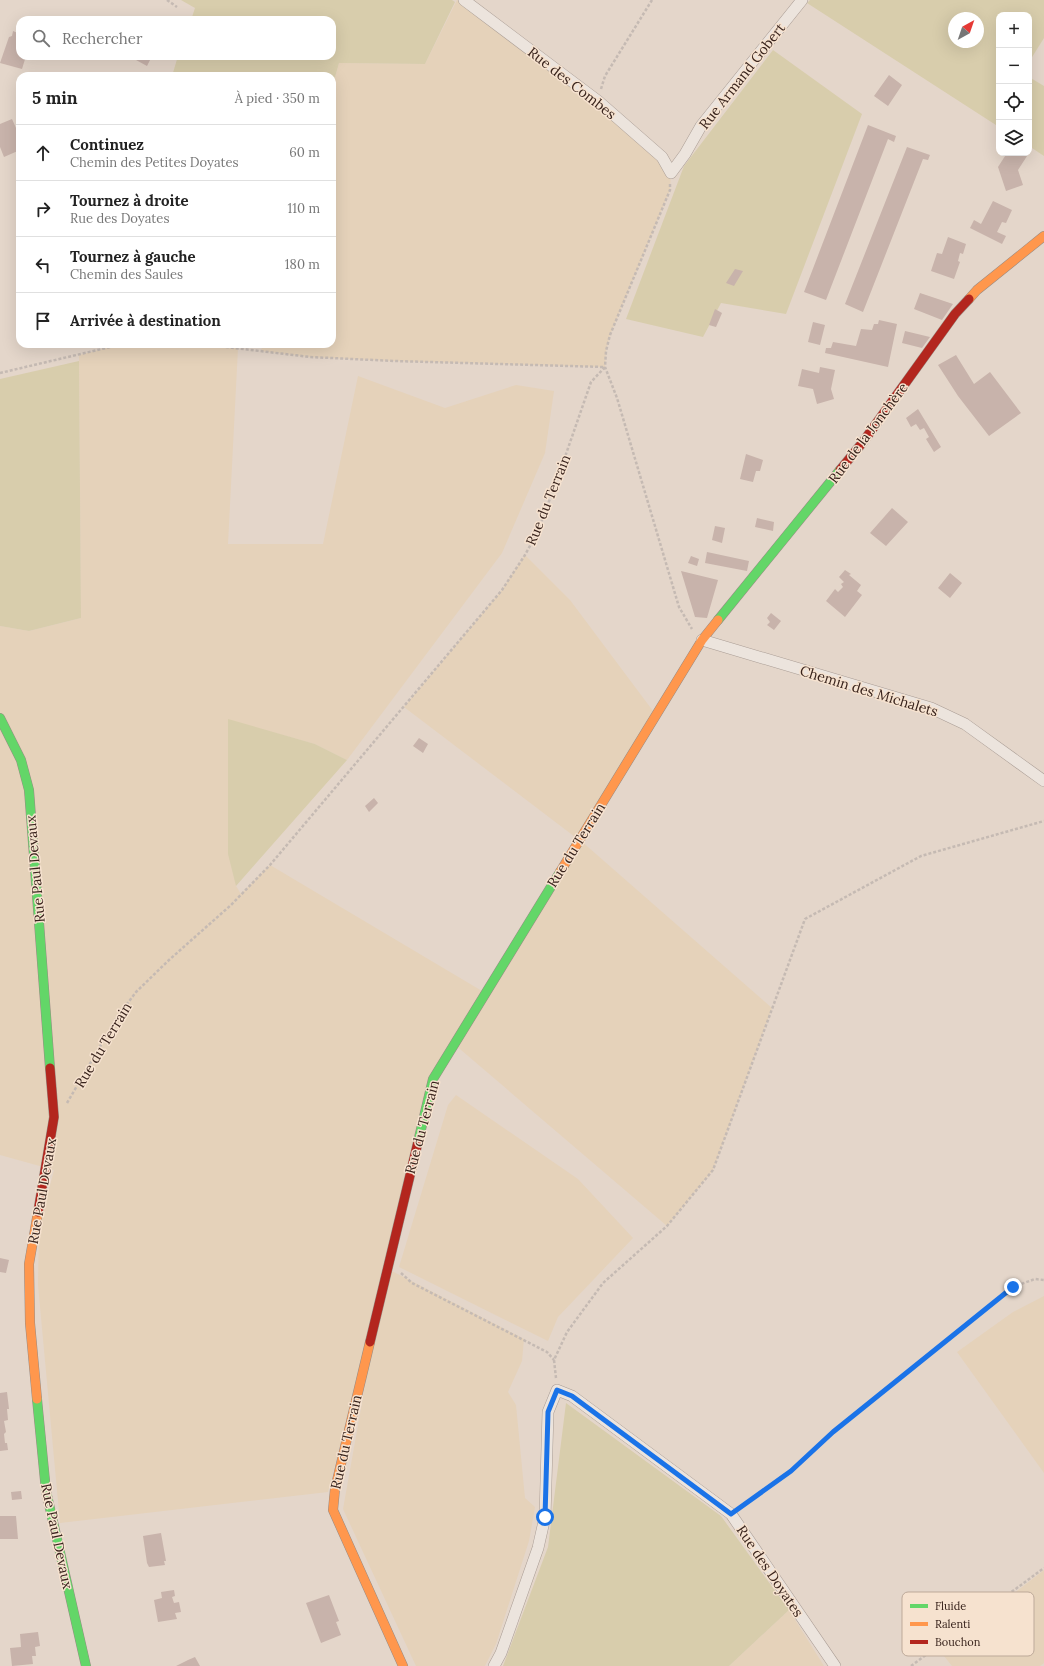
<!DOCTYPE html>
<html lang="fr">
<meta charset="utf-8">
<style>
:root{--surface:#fff;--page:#f2f2f2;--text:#222;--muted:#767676;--line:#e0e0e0}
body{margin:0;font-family:Lora,serif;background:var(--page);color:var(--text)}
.controls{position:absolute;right:12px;top:12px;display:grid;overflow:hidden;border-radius:8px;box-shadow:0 4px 16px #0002}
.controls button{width:36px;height:36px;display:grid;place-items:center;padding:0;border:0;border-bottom:1px solid var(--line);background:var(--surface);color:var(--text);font:20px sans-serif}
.compass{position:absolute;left:948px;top:12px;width:36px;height:36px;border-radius:50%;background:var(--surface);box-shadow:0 4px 16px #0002;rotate:40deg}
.stop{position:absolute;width:12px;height:12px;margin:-9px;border:3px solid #1a73e8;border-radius:50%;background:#fff}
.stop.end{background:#1a73e8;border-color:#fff;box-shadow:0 1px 4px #0008}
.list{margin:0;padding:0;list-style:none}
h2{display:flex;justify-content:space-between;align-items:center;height:52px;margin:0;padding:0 16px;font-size:17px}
h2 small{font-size:13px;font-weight:400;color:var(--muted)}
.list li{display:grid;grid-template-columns:26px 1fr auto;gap:12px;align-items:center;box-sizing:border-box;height:56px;padding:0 16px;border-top:1px solid var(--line)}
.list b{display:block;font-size:15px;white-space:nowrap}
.list p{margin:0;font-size:13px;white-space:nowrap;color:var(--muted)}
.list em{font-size:13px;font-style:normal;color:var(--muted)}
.icon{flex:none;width:22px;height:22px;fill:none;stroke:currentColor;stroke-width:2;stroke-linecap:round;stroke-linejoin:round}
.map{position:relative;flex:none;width:1044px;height:1666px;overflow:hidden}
.search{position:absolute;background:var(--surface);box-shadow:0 4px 16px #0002;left:16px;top:16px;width:320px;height:44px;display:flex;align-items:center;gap:10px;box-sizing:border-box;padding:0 14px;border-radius:12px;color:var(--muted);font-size:15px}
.panel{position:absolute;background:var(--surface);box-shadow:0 4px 16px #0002;left:16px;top:72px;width:320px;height:276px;border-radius:12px}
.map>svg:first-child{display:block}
</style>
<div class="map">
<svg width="1044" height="1666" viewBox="0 0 1044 1666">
<rect width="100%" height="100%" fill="#e4d6ca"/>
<path fill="#e5d2ba" d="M457,0h7l134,101 73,72 -1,17 -60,145 -4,16 -1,16 -211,-6 -84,-4 -49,-6 2,-7h69v-256l7,-25 86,1z
M123,344h78l37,4 -10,196h95l35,-168 87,32 71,-23 38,6 -9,62 -43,100 -155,207 -32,-16 -87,-24 8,166 5,8 29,-29 212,126 97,-151 -175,-133 98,-117 23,-35 45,45 86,115 -76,125 192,168 -59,162 -46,56 -213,-182 -21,35 -47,189 138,71 -2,22 -14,31 8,13 9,93 10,9 -6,34 -33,103 -11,22h-69l-73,-157 42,-235 -57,218 -268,31 -22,-238 1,-58 15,-57 -54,-15v-529l29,5 52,-13 -2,-263z
M456,1095l122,84 55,59 -75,79 -10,24 -149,-74 49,-162z
M1044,1296v177l-87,-121 56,-40z
M1044,1570v93l-4,3h-88l-12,-15z
M789,1610l35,56h-95z"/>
<path fill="#d8cdac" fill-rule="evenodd" d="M181,0h271l3,2 -30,62 -86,-1 -7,25v-12h-160l6,-20h154v-36h-141l4,-12z
M810,0h234v38l-15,24v-47h-30v112l-192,-124zM954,18h24v24h-24z
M773,50l89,64 -76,200 -65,-11 -18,34 -77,-18 58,-153z
M1029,77l15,9v70l-15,-10z
M79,361l2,257 -52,13 -29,-5v-247z
M228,719l87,25 32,16 -111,126 -8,-32z
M566,1403l155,113 68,94 -60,56h-226l45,-119z"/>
<path fill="#c8b3ab" d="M13,31l7,3v22h6l-4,13 -22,-6 9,-26 3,-1z
M138,56h14l-5,10 -11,-6z
M889,75l13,10 -14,21 -14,-10z
M12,119l8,18v13l-16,7 -4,-10v-23z
M868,125l28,11 -2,6 -6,-3 -62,161 -22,-8z
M907,147l23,8 -2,5 -5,-1 -60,153 -18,-8z
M1007,153h22l-11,17 5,15 -17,6 -8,-24z
M993,201l19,9 -6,13 -4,-1 -5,10 9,4 -4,8 -32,-16 4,-8 7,4z
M948,237l18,7 -3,10 -3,-1 -2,8 2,1 -6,17 -23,-8 6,-18 5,1z
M735,269l8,2 -9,15 -8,-3z
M920,293l33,11 -11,16 -28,-11z
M715,309l7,4 -6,14 -7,-2z
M879,320l18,4 -9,43 -63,-14 1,-5h5l2,-6 23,4 5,-17 11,1 2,-6h4z
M813,322l12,3 -5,20 -12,-3z
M905,331l25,6 -8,11 -20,-5z
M956,355l18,29 16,-12 31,41 -32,23 -31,-40 -20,-31z
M820,367l15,3 -4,19 3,10 -17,5 -4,-15 -15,-3 4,-17 17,4z
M918,409l23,38 -7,5 -8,-13 3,-2 -5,-9 -4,2 -4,-6 -5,3 -5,-9z
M746,454l17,6 -3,11h-4l-3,11 -13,-3z
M892,508l16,14 -22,24 -16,-13z
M757,518l17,4 -1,9 -18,-4z
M715,526l10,2 -3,15 -10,-3z
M707,552l42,9 -2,10 -42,-8z
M691,556l8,3 -2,7 -9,-3z
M845,570l6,4 -2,1 12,10 -4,6 5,4 -17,22 -19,-16 9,-12 3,3 5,-5 -2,-3 3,-2 -5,-5z
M681,571l37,9 -11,38 -12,-1z
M950,573l12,10 -12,15 -12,-10z
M771,613l10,8 -7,9 -7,-5 3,-3 -3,-4z
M419,738l9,6 -5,9 -10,-7z
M374,798l4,5 -9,9 -4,-6z
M0,1258l9,2 -3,13 -6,-1z
M7,1392l2,17h-2l1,11 -4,1 2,11 -2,2 1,9h2l1,7 -8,1v-58z
M21,1491l1,8 -10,1 -1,-8z
M0,1516h16l2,23h-18z
M161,1533l5,28h-2l1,4 -16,2 -2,-4 -4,-27z
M174,1590l1,6 -3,1 2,6 5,-1 2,10 -6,1 2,6 -19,3 -4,-22 8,-2 -1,-6z
M329,1595l10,26 -3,1 5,13 -20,8 -15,-40z
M38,1632l2,14 -5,1 1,9h-4l1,8 -21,2 -2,-18 11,-1 -1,-13z
M195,1657l5,9h-24l12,-6z"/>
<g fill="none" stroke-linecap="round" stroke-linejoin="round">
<defs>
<path id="street" d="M464,0l134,101 64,56 9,16 14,-19 16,-28 101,-126
M702,640l229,68 34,16 79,57
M494,1666l7,-13 37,-105 7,-31 3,-105 9,-22 15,6 159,118 104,152"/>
<path id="fast" d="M718,620l122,-150
M0,718l21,42 8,30 21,278
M418,1142l15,-63 127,-207
M37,1399l9,92 40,175"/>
<path id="slow" d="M969,299l8,-9 67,-54
M560,872l142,-232 16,-20
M370,1342l-35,147 -2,21 70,156
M37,1399l-7,-76 -1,-59 9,-52"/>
<path id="jam" d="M840,470l23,-28 92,-128 14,-15
M38,1212l16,-95 -4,-49
M370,1342l48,-200"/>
</defs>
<use href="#street" stroke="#a99c94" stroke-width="12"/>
<use href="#fast" stroke="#988b84" stroke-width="10"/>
<use href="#slow" stroke="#988b84" stroke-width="10"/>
<use href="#jam" stroke="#988b84" stroke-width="10"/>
<path stroke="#c5bab3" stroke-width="2.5" stroke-dasharray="3 2" stroke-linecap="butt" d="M167,0l10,7
M601,89l4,-13 47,-76
M670,184v6l-60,145 -4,16 -1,16 12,31 62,209 13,22
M201,344l109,13 84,4 210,6
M0,373l123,-29
M67,1103l49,-84 20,-27 33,-32 62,-55 39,-40 232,-275 23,-35 13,-24 20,-54 33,-95 14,-15
M401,1273l11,10 135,69 7,8
M556,1378l-2,-18 13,-28 36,-49 64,-57 46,-56 92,-251 116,-63 123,-35
M740,1507l51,-36 42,-39 180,-145 22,-8 9,1
M911,1666l133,-98"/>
<use href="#street" stroke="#ece4dd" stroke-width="11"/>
<use href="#fast" stroke="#63d668" stroke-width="9"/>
<use href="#slow" stroke="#ff974d" stroke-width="9"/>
<use href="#jam" stroke="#b3261e" stroke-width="9"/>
</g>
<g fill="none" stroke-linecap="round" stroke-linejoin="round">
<path stroke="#1a73e8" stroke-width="5" d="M545,1517l3,-105 9,-22 15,6 159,118 60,-43 42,-39 180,-145"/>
</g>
<g text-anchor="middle" stroke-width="3" stroke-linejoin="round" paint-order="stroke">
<g font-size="14" fill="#38231c" stroke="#f6e2cf">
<text transform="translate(742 76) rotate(-52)" y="5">Rue Armand Gobert</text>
<text transform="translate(572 83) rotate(38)" y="5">Rue des Combes</text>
<text transform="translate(868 433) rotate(-53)" y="5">Rue de la Jonchère</text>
<text transform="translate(548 500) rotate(-68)" y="5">Rue du Terrain</text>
<text transform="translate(869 691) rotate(17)" y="5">Chemin des Michalets</text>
<text transform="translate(576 845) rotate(-58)" y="5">Rue du Terrain</text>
<text transform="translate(35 869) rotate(-95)" y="5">Rue Paul Devaux</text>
<text transform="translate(103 1045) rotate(-59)" y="5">Rue du Terrain</text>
<text transform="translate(422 1127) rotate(-75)" y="5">Rue du Terrain</text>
<text transform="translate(42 1191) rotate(-80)" y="5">Rue Paul Devaux</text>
<text transform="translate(346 1442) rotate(-77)" y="5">Rue du Terrain</text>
<text transform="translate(57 1536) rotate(78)" y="5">Rue Paul Devaux</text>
<text transform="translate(770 1571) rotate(56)" y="5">Rue des Doyates</text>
</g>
</g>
<rect x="902" y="1592" width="132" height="64" rx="6" fill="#f6e2cf" stroke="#bda999" stroke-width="1"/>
<rect x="910" y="1604" width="18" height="4" fill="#63d668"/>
<rect x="910" y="1622" width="18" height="4" fill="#ff974d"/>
<rect x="910" y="1640" width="18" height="4" fill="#b3261e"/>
<g font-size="11" fill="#38231c">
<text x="935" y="1610">Fluide</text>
<text x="935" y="1628">Ralenti</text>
<text x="935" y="1646">Bouchon</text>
</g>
</svg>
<div class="controls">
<button>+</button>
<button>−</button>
<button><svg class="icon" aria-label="locate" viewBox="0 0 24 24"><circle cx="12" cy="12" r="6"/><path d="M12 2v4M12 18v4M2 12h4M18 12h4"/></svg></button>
<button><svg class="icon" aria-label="layers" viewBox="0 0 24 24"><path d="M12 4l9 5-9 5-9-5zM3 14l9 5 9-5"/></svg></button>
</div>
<svg class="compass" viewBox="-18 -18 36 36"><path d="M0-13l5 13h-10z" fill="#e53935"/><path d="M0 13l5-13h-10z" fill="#767676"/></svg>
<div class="stop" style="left:545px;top:1517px"></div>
<div class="stop end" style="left:1013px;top:1287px"></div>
<div class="search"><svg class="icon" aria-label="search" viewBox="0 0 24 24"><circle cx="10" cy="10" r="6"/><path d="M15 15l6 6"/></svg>Rechercher</div>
<section class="panel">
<h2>5 min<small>À pied · 350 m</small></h2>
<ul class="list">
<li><svg class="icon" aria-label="ahead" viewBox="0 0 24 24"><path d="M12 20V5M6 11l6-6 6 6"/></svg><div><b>Continuez</b><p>Chemin des Petites Doyates</p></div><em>60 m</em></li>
<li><svg class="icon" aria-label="right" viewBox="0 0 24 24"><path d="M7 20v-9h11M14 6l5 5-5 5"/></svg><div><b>Tournez à droite</b><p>Rue des Doyates</p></div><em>110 m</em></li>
<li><svg class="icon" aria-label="left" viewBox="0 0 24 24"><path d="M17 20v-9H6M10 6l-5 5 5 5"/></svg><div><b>Tournez à gauche</b><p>Chemin des Saules</p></div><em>180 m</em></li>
<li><svg class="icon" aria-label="arrive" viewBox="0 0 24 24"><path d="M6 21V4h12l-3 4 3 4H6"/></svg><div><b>Arrivée à destination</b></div></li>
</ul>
</section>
</div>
